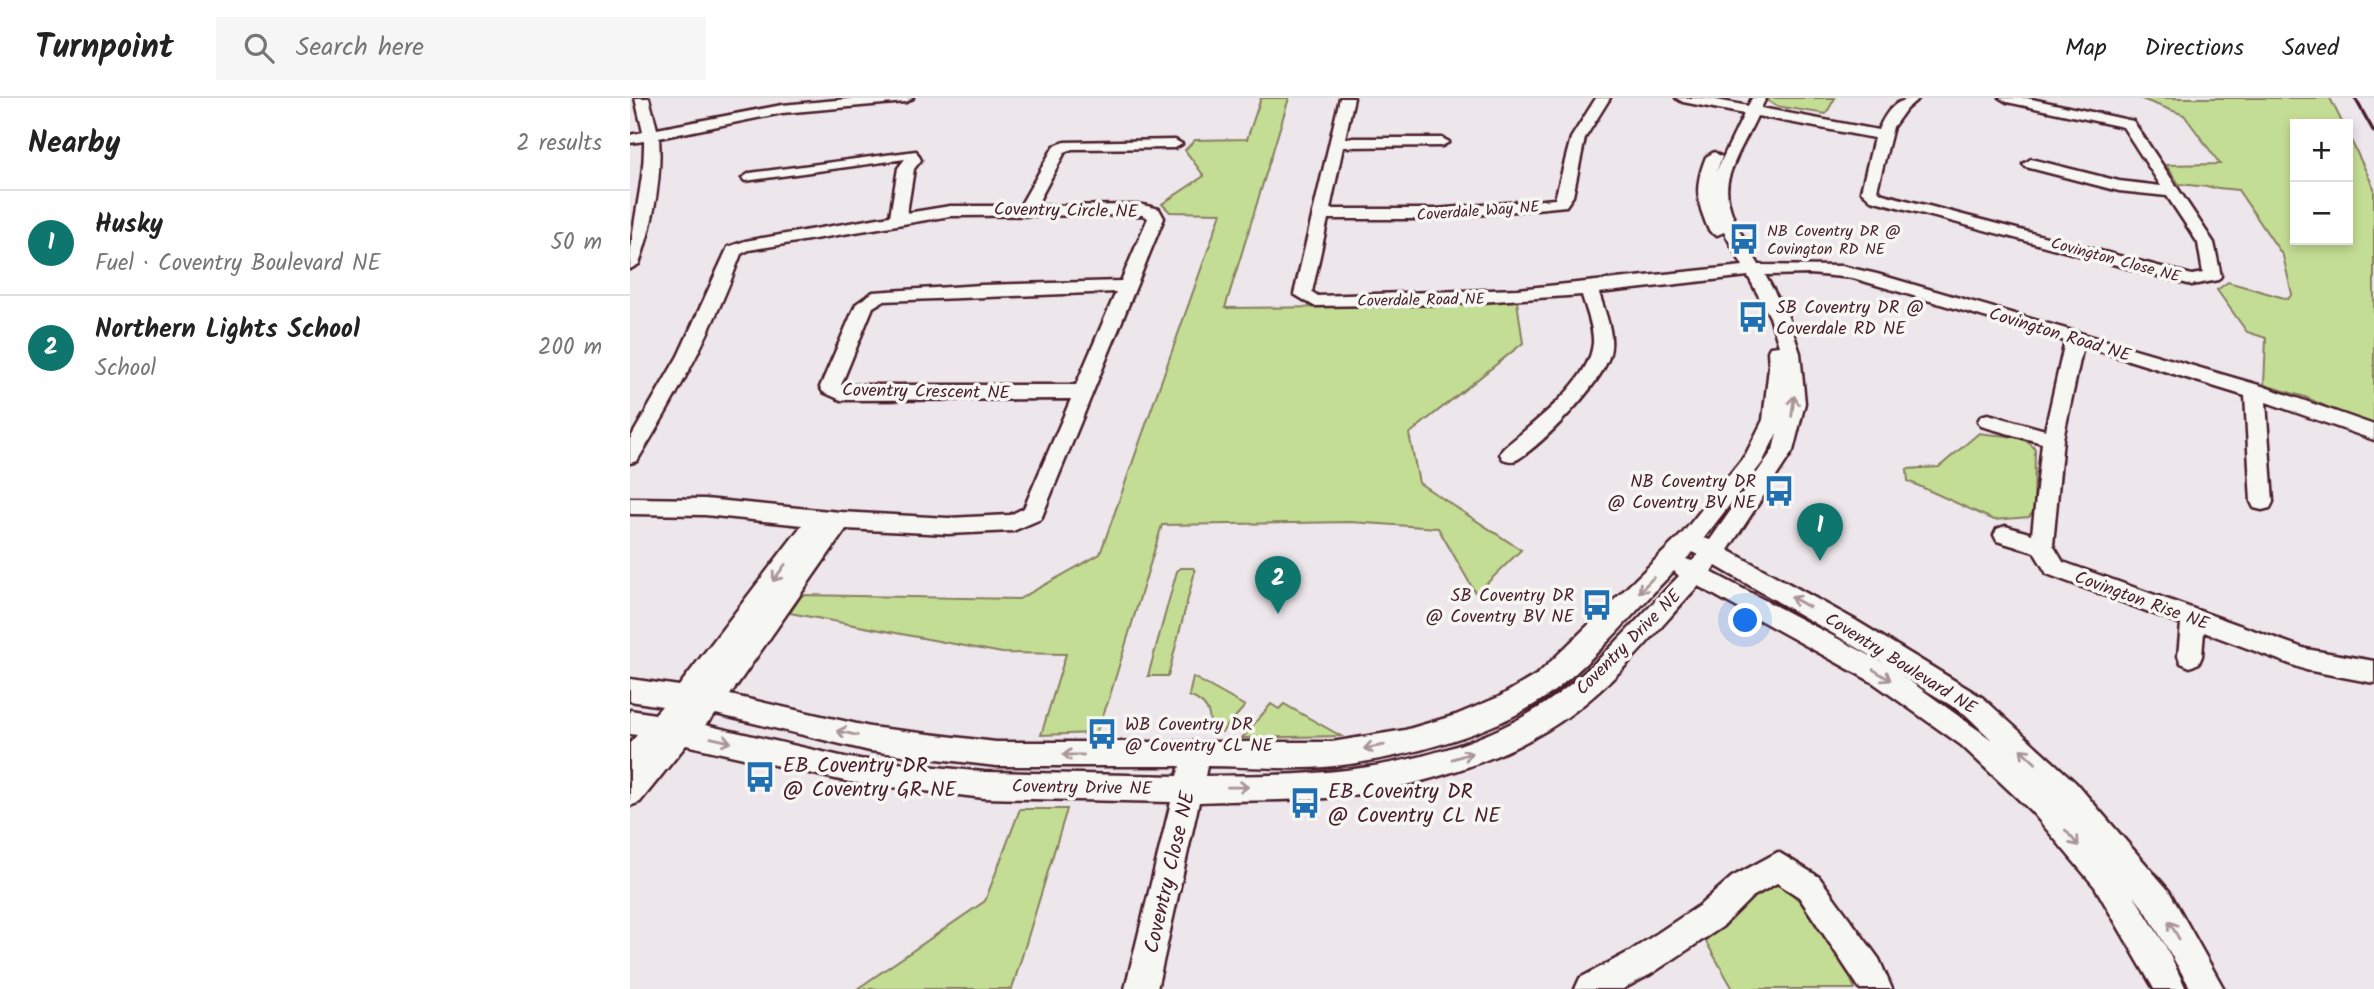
<!DOCTYPE html>
<meta charset="utf-8">
<style>
:root{--surface:#fff;--page:#f6f6f6;--text:#222;--muted:#767676;--line:#e0e0e0;--accent:#0f766e}
body{margin:0;font-family:Kalam,sans-serif;background:var(--page);color:var(--text)}
.controls{position:absolute;right:21px;top:21px;display:grid;overflow:hidden;border-radius:0px;box-shadow:0 4px 10px #0003}
.controls button{width:63px;height:63px;display:grid;place-items:center;padding:0;border:0;border-bottom:2px solid var(--line);background:var(--surface);color:var(--text);font:35px sans-serif}
.you{position:absolute;left:1116px;top:523px;width:24px;height:24px;margin:-18px;border:5px solid #fff;border-radius:50%;background:#1a73e8;box-shadow:0 0 0 10px #1a73e833}
.badge{display:grid;place-items:center;width:46px;height:46px;border-radius:50%;background:var(--accent);color:#fff;font-size:23px;font-weight:700}
.pin{position:absolute;translate:-50% -58px;filter:drop-shadow(0 2px 4px #0008)}
.pin::after{content:'';position:absolute;top:37px;width:24px;height:21px;background:inherit;clip-path:polygon(0 0,100% 0,50% 100%)}
.list{margin:0;padding:0;list-style:none}
h2{display:flex;justify-content:space-between;align-items:center;height:91px;margin:0;padding:0 28px;font-size:30px}
h2 small{font-size:23px;font-weight:400;color:var(--muted)}
.list li{display:grid;grid-template-columns:46px 1fr auto;gap:21px;align-items:center;box-sizing:border-box;height:105px;padding:0 28px;border-top:2px solid var(--line)}
.list b{display:block;font-size:26px;white-space:nowrap}
.list p{margin:0;font-size:23px;white-space:nowrap;color:var(--muted)}
.list em{font-size:23px;font-style:normal;color:var(--muted)}
.icon{flex:none;width:38px;height:38px;fill:none;stroke:currentColor;stroke-width:2;stroke-linecap:round;stroke-linejoin:round}
.map{position:relative;flex:none;width:1744px;height:891px;overflow:hidden}
header{display:flex;align-items:center;gap:42px;box-sizing:border-box;height:98px;padding:0 35px;background:var(--surface);border-bottom:2px solid var(--line)}
header strong{font-size:33px}
nav{display:flex;gap:38px;margin-inline-start:auto;font-size:24px}
.search{width:490px;height:63px;background:var(--page);display:flex;align-items:center;gap:18px;box-sizing:border-box;padding:0 24px;border-radius:0px;color:var(--muted);font-size:26px}
main{display:flex}
aside{flex:1;background:var(--surface)}
.map>svg:first-child{display:block}
</style>
<header>
<strong>Turnpoint</strong>
<div class="search"><svg class="icon" aria-label="search" viewBox="0 0 24 24"><circle cx="10" cy="10" r="6"/><path d="M15 15l6 6"/></svg>Search here</div>
<nav><a>Map</a><a>Directions</a><a>Saved</a></nav>
</header>
<main>
<aside>
<h2>Nearby<small>2 results</small></h2>
<ul class="list">
<li><span class="badge">1</span><div><b>Husky</b><p>Fuel · Coventry Boulevard NE</p></div><em>50 m</em></li>
<li><span class="badge">2</span><div><b>Northern Lights School</b><p>School</p></div><em>200 m</em></li>
</ul>
</aside>
<div class="map">
<svg width="1744" height="891" viewBox="0 0 1744 891">
<rect width="100%" height="100%" fill="#ede6eb"/>
<filter id="ink" filterUnits="userSpaceOnUse"><feTurbulence type="fractalNoise" baseFrequency=".0143" numOctaves="2"/><feDisplacementMap in="SourceGraphic" scale="14" xChannelSelector="R" yChannelSelector="G"/><feConvolveMatrix kernelMatrix="1 2 1 2 8 2 1 2 1" color-interpolation-filters="sRGB"/></filter>
<g filter="url(#ink)">
<path fill="#c4dd94" stroke="#877e60" stroke-width="2" d="M631,0h28l-64,210 212,-2 80,-5 6,42 -114,91 10,49 102,67 -45,44 -38,-66 -87,-6 -189,3 -54,177 -12,31 -55,2 25,-81 -64,-1 -212,-40 12,-18 217,4 81,-45 121,-341 -51,-1 -8,-8 42,-28 -19,-26 10,-10 52,-1z
M1140,0h65l-9,16 -50,-8 -8,-5z
M1509,0h191l13,26h-48v116h53v-106l26,54v240l-69,-31 -41,-12 2,-47 -19,-6 -30,-42 11,-8 60,17 4,-5 -9,-38 -45,-66 -59,-6 -13,-19 54,-1 -36,-49z
M1349,335c19,4 43,-1 56,16l-1,62 -5,6 -35,3 -86,-39 -1,-12 32,-2z
M551,470h12l2,3 -27,105h-20l29,-105z
M563,579l52,29 -23,26h-13c3,-19 -2,-29 -20,-36z
M641,606l8,5 5,-5 57,32 -99,2z
M390,711h47l-55,180h-155l128,-88z
M1149,787c35,21 61,68 76,104h-122l-28,-49 62,-54z"/>
<g fill="none" stroke-linecap="round" stroke-linejoin="round">
<defs>
<path id="minor" d="M5,0h14l8,31 125,-24 77,-7h54l-7,4 -124,11 -123,25c3,44 -6,85 -20,126l-9,5c0,-43 15,-84 14,-128l-14,2v-8l13,-3z
M710,0h14l-9,40h97l7,4 -7,4 -99,1 -13,62h105l120,-10 16,-61 25,-40h14l-25,40 -12,58 -7,10 -131,13h-107l-16,73 6,4 200,-7 225,-23 -19,-34 -7,3c-9,-2 -10,-9 -13,-17 -9,-22 -7,-39 2,-61l8,-5 8,5 -6,15 28,-58 -61,-12 -7,-4h30l42,8 4,-8h14l-5,10 117,22c9,-20 18,-32 41,-32l-13,11 -13,18 -16,63 6,4 309,81 11,-2 -5,-30 -31,-47 -48,-5 -93,-24 -3,-3 8,-5 88,22 42,5 -38,-59 -116,-25 -7,-4h27l106,23 81,122 7,33 -3,4 -26,5 -321,-85 -10,-9 13,-53 -117,-22c-9,20 -22,40 -28,61 -9,28 17,65 30,88l83,1 35,8 385,112 112,39v15l-108,-38 7,100 -3,6 -8,2 -8,-2 -3,-6 -6,-106 -162,-50 -20,93 -10,106 10,17 243,87 68,12v22l-68,-13 -102,-38 -2,24 -3,7 -9,4 -9,-4 -3,-7 3,-32 -134,-50 -13,-22 -37,-11 -3,-6 3,-6 8,-3 27,8 10,-91 -61,-17 -3,-5 3,-5 7,-2 57,16 20,-89 -212,-63 -43,-4 -45,1 23,42 12,36 5,50 -12,48 -65,99 127,70 128,78 92,84 94,109 55,98h-33l-44,-76 -13,-17 31,49 21,44h-32l-59,-102 -63,-75 -71,-67 -89,-63 -174,-96c-40,43 -77,91 -123,125 -65,50 -168,80 -249,87 -42,3 -85,2 -127,4l-42,187h-32l46,-187 -187,-4 -135,-16 -163,-37 -46,57 -10,4v-63l7,-8 -7,-1v-24l25,4 7,-8 -32,-5v-22l49,7 123,-161 -97,-10 -75,-1v-16l75,1 135,13 108,6 62,-3 14,-7 47,-109 -230,1 -18,-8 -3,-5 36,-83 17,-12 108,-7 140,-4 27,-63 -5,-3 -193,1 -201,34 -8,4c-27,73 -63,141 -104,207l-7,2v-24l48,-83 50,-109 17,-6 145,-25 8,-48 7,-9 -160,22 -3,-3 8,-5 166,-22 5,9 -7,9 -7,44 43,-7h70l34,-60 11,-4 110,-2 7,4 -7,4 -103,1 -7,3 -29,54 107,-1 16,4 5,9 -123,301 -28,12 -65,3 -102,-5 -116,166 140,32 126,15h336l73,-12 51,-15 43,-18 39,-23 144,-140 64,-80 17,-34 6,-53 -1,-16 2,-4 9,-1 -9,-29 -22,-41 -149,17c6,20 17,43 10,64 -10,29 -65,86 -91,102 -5,3 -10,2 -15,0l-3,-5 3,-5c28,-25 87,-66 90,-106 1,-16 -7,-33 -11,-48l-131,9 -137,2 -20,-12zM486,194l-40,93h-235l32,-78 10,-6zM1147,335l-4,17 -63,90 -6,-2 58,-75zM1063,454l5,3 -6,6 -6,-2zM1086,468l168,97 -173,-91zM1044,473l5,5c-39,40 -77,85 -122,119 -64,48 -151,70 -230,77 -40,4 -82,3 -122,4l2,-10c41,0 86,5 127,0 70,-8 168,-33 224,-78 42,-34 78,-78 116,-117zM1270,576l65,40 27,26zM86,616l154,37 126,15h184l-3,10 -193,-4 -135,-14 -144,-33z
M1148,754l41,25 60,82 13,30h-32l-61,-92 -22,-14 -25,14 -30,30 -71,47 -28,15h-48l5,-11 49,-26 71,-47 32,-28z"/>
</defs>
<use href="#minor" stroke="#4a1f2b" stroke-width="5"/>
<use href="#minor" fill="#f6f6f2" fill-rule="evenodd"/>
<path stroke="#4a1f2b" stroke-width="3.5" d="M1725,0l19,34"/>
</g>
<defs><path id="oneway-shaft" d="M-6 0H5M1.5-3L5.5 0L1.5 3" fill="none" stroke-width="1.6" stroke-linecap="round" stroke-linejoin="round" transform="scale(1.75)"/></defs>
<g stroke="#a99598">
<use href="#oneway-shaft" transform="translate(1163 308) rotate(-83)"/>
<use href="#oneway-shaft" transform="translate(149 475) rotate(126)"/>
<use href="#oneway-shaft" transform="translate(1016 487) rotate(135)"/>
<use href="#oneway-shaft" transform="translate(1170 504) rotate(-151)"/>
<use href="#oneway-shaft" transform="translate(1252 577) rotate(32)"/>
<use href="#oneway-shaft" transform="translate(217 635) rotate(-167)"/>
<use href="#oneway-shaft" transform="translate(91 642) rotate(13)"/>
<use href="#oneway-shaft" transform="translate(744 649) rotate(170)"/>
<use href="#oneway-shaft" transform="translate(443 657) rotate(-180)"/>
<use href="#oneway-shaft" transform="translate(832 658) rotate(-17)"/>
<use href="#oneway-shaft" transform="translate(1398 658) rotate(-137)"/>
<use href="#oneway-shaft" transform="translate(608 689) rotate(-1)"/>
<use href="#oneway-shaft" transform="translate(1442 740) rotate(50)"/>
<use href="#oneway-shaft" transform="translate(1544 832) rotate(-120)"/>
</g>
</g>
<defs>
<symbol id="bus-bare" viewBox="-9 -9 18 18"><path d="M-5-6H5V4H4V6H2V4H-2V6H-4V4H-5ZM-3.5-4V0h7V-4ZM-3.5 1.2v1.5H-2V1.2ZM2 1.2v1.5H3.5V1.2Z" fill="#1f6fb2" stroke="#f6f6f2" stroke-width="2.5" paint-order="stroke"/></symbol>
</defs>
<g fill-rule="evenodd">
<use href="#bus-bare" x="1092" y="119" width="44" height="44"/>
<use href="#bus-bare" x="1101" y="197" width="44" height="44"/>
<use href="#bus-bare" x="1127" y="371" width="44" height="44"/>
<use href="#bus-bare" x="945" y="485" width="44" height="44"/>
<use href="#bus-bare" x="450" y="614" width="44" height="44"/>
<use href="#bus-bare" x="108" y="657" width="44" height="44"/>
<use href="#bus-bare" x="653" y="683" width="44" height="44"/>
</g>
<g text-anchor="middle" stroke-width="7" stroke-linejoin="round" paint-order="stroke">
<g font-size="16" fill="#4a1f2b" stroke="#f6f6f2">
<text transform="translate(848 112) rotate(-4)" y="6">Coverdale Way NE</text>
<text transform="translate(1486 161) rotate(15)" y="6">Covington Close NE</text>
<text transform="translate(791 201) rotate(-1)" y="6">Coverdale Road NE</text>
</g>
<g font-size="16" fill="#4a1f2b" stroke="#f6f6f2" text-anchor="start">
<text x="1137" y="138">NB Coventry DR @<tspan x="1137" dy="18">Covington RD NE</tspan></text>
</g>
<g font-size="18" fill="#4a1f2b" stroke="#f6f6f2">
<text transform="translate(436 112) rotate(1)" y="6">Coventry Circle NE</text>
<text transform="translate(1430 236) rotate(17)" y="6">Covington Road NE</text>
<text transform="translate(296 293) rotate(1)" y="6">Coventry Crescent NE</text>
<text transform="translate(1512 502) rotate(20)" y="6">Covington Rise NE</text>
<text transform="translate(998 544) rotate(-45)" y="6">Coventry Drive NE</text>
<text transform="translate(1271 565) rotate(32)" y="6">Coventry Boulevard NE</text>
<text transform="translate(452 689) rotate(1)" y="6">Coventry Drive NE</text>
</g>
<g font-size="18" fill="#4a1f2b" stroke="#f6f6f2" text-anchor="start">
<text x="1146" y="215">SB Coventry DR @<tspan x="1146" dy="21">Coverdale RD NE</tspan></text>
<text x="1126" y="389" text-anchor="end">NB Coventry DR<tspan x="1126" dy="21">@ Coventry BV NE</tspan></text>
<text x="944" y="503" text-anchor="end">SB Coventry DR<tspan x="944" dy="21">@ Coventry BV NE</tspan></text>
<text x="495" y="632">WB Coventry DR<tspan x="495" dy="21">@ Coventry CL NE</tspan></text>
</g>
<g font-size="21" fill="#4a1f2b" stroke="#f6f6f2" text-anchor="start">
<text x="153" y="674">EB Coventry DR<tspan x="153" dy="24">@ Coventry GR NE</tspan></text>
<text x="698" y="700">EB Coventry DR<tspan x="698" dy="24">@ Coventry CL NE</tspan></text>
</g>
<g font-size="21" fill="#4a1f2b" stroke="#f6f6f2">
<text transform="translate(539 774) rotate(-77)" y="7">Coventry Close NE</text>
</g>
</g>
</svg>
<div class="controls">
<button>+</button>
<button>−</button>
</div>
<div class="you"></div>
<div class="pin badge" style="left:1190px;top:463px">1</div>
<div class="pin badge" style="left:648px;top:516px">2</div>
</div>
</main>
